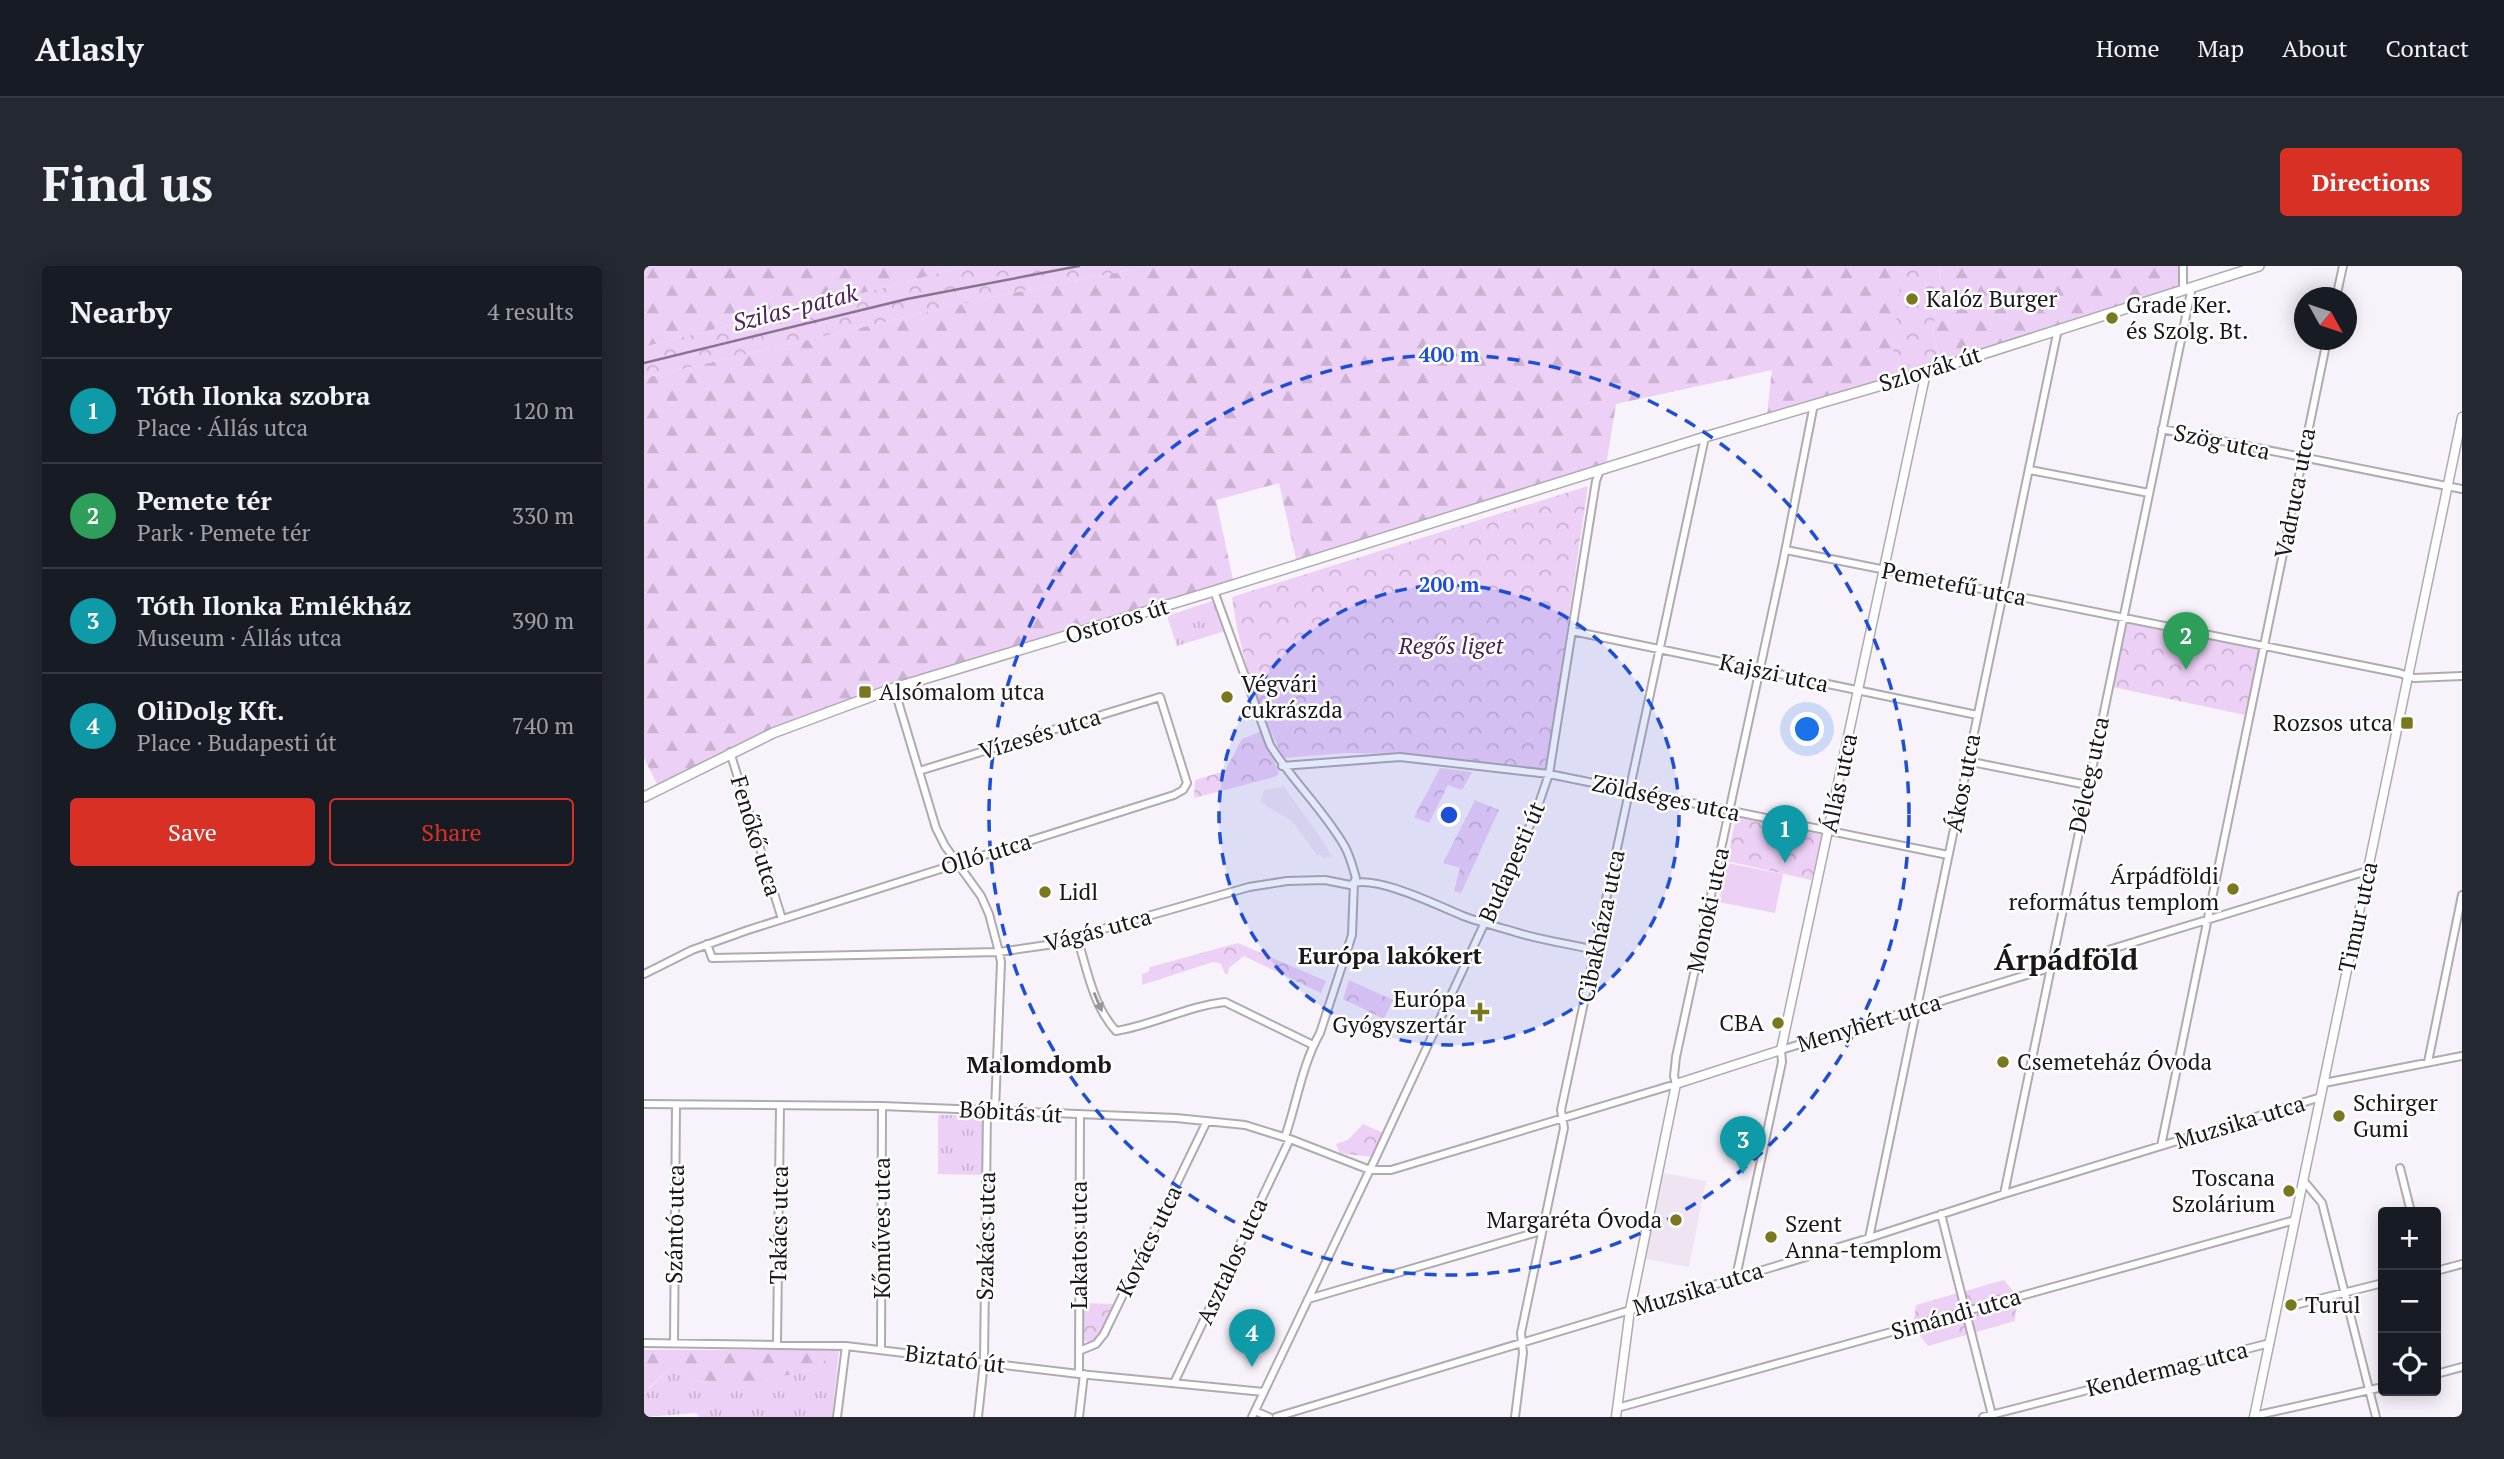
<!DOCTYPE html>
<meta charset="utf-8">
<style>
:root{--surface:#171b24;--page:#242831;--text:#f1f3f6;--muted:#9ea1a6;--line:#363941;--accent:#d93025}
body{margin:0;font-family:"PT Serif",serif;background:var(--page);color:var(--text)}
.controls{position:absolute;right:21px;bottom:21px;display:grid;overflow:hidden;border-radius:7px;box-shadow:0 4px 18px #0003}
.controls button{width:63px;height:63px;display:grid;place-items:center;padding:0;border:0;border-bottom:2px solid var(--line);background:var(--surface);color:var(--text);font:35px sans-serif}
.compass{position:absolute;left:1650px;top:21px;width:63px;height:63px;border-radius:50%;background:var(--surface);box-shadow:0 4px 18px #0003;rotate:130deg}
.you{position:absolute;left:1164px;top:464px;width:24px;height:24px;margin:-18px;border:5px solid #fff;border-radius:50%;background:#1a73e8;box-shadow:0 0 0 10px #1a73e833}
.badge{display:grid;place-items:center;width:46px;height:46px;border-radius:50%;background:var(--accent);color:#fff;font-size:23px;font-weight:700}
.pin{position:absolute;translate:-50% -58px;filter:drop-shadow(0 2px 4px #0008)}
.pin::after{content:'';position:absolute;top:37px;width:24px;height:21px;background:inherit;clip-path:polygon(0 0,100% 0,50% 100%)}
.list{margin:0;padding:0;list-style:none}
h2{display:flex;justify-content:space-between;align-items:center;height:91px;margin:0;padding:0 28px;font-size:30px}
h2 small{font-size:23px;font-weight:400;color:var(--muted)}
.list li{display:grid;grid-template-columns:46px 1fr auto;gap:21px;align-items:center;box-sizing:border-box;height:105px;padding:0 28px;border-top:2px solid var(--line)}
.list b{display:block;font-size:26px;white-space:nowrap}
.list p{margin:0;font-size:23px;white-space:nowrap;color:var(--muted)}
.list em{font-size:23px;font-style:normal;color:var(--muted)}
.actions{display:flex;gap:14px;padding:21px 28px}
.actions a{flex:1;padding:16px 0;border:2px solid var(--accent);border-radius:7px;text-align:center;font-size:24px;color:var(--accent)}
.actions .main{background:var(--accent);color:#fff}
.icon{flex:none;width:38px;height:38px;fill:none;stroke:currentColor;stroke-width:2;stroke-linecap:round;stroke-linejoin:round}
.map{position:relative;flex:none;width:1818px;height:1151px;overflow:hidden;border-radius:7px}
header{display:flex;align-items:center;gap:42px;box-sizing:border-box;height:98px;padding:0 35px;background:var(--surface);border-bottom:2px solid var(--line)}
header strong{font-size:33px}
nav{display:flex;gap:38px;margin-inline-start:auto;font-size:24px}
.intro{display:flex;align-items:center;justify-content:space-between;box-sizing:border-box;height:168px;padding:0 42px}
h1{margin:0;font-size:49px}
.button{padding:18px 32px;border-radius:7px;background:var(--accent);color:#fff;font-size:24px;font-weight:700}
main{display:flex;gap:42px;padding:0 42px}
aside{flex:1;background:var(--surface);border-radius:7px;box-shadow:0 4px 18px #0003}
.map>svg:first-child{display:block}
</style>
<header>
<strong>Atlasly</strong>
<nav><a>Home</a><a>Map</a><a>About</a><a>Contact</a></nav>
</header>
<div class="intro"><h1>Find us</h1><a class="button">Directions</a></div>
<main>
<aside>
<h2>Nearby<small>4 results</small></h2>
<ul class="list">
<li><span class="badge" style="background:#0f9aa8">1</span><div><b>Tóth Ilonka szobra</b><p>Place · Állás utca</p></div><em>120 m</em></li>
<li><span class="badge" style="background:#2e9e5b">2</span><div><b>Pemete tér</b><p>Park · Pemete tér</p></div><em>330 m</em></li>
<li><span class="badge" style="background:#0f9aa8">3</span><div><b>Tóth Ilonka Emlékház</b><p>Museum · Állás utca</p></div><em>390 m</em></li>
<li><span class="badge" style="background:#0f9aa8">4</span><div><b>OliDolg Kft.</b><p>Place · Budapesti út</p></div><em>740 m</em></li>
</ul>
<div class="actions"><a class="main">Save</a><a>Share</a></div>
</aside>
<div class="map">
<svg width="1818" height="1151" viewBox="0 0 1818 1151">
<defs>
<pattern id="grass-tufts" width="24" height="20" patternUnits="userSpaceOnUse" patternTransform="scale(1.75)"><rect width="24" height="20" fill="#edd0f6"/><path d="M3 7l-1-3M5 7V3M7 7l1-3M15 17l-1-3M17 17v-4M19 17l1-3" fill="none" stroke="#cbb2d2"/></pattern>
<pattern id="forest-firs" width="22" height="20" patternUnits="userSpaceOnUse" patternTransform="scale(1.75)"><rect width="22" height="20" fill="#edd0f6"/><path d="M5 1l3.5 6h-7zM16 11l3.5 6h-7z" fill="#cbb2d2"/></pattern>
<pattern id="park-crowns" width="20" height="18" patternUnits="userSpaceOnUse" patternTransform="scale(1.75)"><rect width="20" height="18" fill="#edd0f6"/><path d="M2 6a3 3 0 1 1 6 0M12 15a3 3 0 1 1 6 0" fill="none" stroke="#cbb2d2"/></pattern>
</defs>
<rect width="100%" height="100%" fill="#f8f2fa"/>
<path fill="#efe4f2" d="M640,521l37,51 11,19 -10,1v-3h-5l-25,-34 -32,-19 4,-12z
M1019,907l43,8 -17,86 -43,-8z"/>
<path fill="url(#grass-tufts)" d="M571,334l10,31 -48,15 -10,-30z
M294,849h46l-1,60 -45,-1z
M195,1084l-7,67h-133l-3,-4 -52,4v-31l4,3 23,-21 34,16 107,-14z"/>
<path fill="url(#forest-firs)" d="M0,0h319c-105,31 -213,53 -319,81z
M506,0h752l-10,103 48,-12 -7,-24 8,-67h240l-2,20 -253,82 -159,47 5,-45 -156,34 -10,62 -309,97 -18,-80 -63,17 17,80 -20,8 -320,97 -235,101 -14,-28v-380l348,-81z
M0,1084h195l-27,20 -59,12 -48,2 -34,-16 -24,21 -3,-3z"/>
<path fill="url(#park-crowns)" d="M319,0h187l-158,31 -348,81v-31c106,-28 214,-50 319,-81z
M1258,0h39l-8,67 7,24 -49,13z
M944,220l-42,286 -146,-18 -53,-1 -64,5c-24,-51 -44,-105 -51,-161z
M1479,351l141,30 -14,69 -142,-30z
M618,465l17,42 -4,4 -81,21 1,-18 30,-9 17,-32z
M796,502l32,4 -10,18 -14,-5 -19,38 -15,-6z
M831,534l24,10 -38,83 -7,-2 6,-23 -17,-5z
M1092,551l87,18 -12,45 -84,-19z
M594,677l88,38 -5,12 -77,-37 -15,12 -1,6h-3l-4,-10 -8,-2 -71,23v-11l6,-2 2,-5z
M705,714l44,20 -9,19 -41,-20z
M719,858l20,9 -11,24 -32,-4 -4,-9 12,-4z
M1360,1014l13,16 -2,25 -87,25 -15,-20 3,-21z
M439,1037l32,1 -15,33 -11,6 -7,-4z"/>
<path fill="#edd0f6" d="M1083,597l56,11 -8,39 -56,-11z"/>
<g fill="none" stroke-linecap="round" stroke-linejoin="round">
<path stroke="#8a7390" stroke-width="2.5" d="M0,97l263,-64 172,-33"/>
<defs>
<path id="minor" d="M1539,0v24
M1692,32l7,-32
M1518,163l300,60
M1386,204l119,23
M1142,284l613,123 15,5 48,-2
M570,325l56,154c22,36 54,65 75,102 5,9 8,21 11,31l-2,4 -2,53 -32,98c-18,32 -23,69 -35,104
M928,365l405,84
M250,422l42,140 9,18 36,50 8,18 10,38 2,10 -6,148
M86,486l52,167
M1323,495l120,24
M638,500l118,-9 149,17 399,81
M433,671c10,32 16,69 39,94 37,-6 72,-25 109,-29l88,43
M63,678l5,14 287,-6 48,-7 202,-58 38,-6 38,-1 25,5c21,-13 91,22 113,31 17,6 35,11 52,16 26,8 54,12 81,18
M0,708l48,-24 56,-20 426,-135 9,-5 4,-7 -27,-86 -241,74
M1784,796l34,-167
M1680,817l138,-27
M0,838l238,2 294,12 69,7 45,14 80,31h21l285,-86 -2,-8 2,-19 107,-495 31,-158
M1517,880l166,-806
M1756,902l11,44
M1659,914l19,23 54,214
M1360,928l188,-907
M1297,948l51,201
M1225,972l189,-909
M1792,1005l26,-7
M1092,1011l46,-215 -1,-12 586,-179
M664,1033l233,-68
M1651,1039l88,-22
M30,1076l2,-237
M0,1077l202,3 233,28 185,18
M133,1077l3,-237
M237,1084l1,-244
M435,1085l17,-7 8,-10 103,-213
M435,1108l1,-259
M1792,1108l26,-7
M530,1117l116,-244
M973,1142l678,-188
M611,1145l14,6
M1610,1150l129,-29
M193,1151l9,-71
M334,1151l6,-55 3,-252
M435,1151l5,-43
M608,1151l124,-260 160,-345 13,-38 47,-293 4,-11
M632,1151l593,-179 135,-44 317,-97
M871,1151l8,-64 -2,-20 43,-205 -3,-18 144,-673
M1339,1151l287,-74"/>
<path id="tertiary" d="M972,1151l14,-107 46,-226 105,-34 145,-678
M1610,1151l208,-1000"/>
<path id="secondary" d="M0,531l129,-64 121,-45 320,-97 491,-154 221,-65 333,-106"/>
</defs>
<use href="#minor" stroke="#b0aab2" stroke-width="10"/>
<use href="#tertiary" stroke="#b0aab2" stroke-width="11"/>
<use href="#secondary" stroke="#b0aab2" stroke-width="12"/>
<use href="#minor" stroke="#fff" stroke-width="6"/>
<use href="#tertiary" stroke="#fff" stroke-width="8"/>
<use href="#secondary" stroke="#fff" stroke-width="9"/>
</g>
<defs><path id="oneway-solid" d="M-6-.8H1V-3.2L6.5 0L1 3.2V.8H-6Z" transform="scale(1.75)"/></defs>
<use fill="#989798" href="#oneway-solid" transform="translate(454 736) rotate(67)"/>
<circle cx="805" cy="549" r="230" fill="#1d4ed8" fill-opacity=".12"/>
<g fill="none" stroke="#1d4ed8" stroke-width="3.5" stroke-dasharray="12 9">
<circle cx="805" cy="549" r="230"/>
<circle cx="805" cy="549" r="460"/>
</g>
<g fill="#7a781e" stroke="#fff" stroke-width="2.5">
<circle cx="1268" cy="33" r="7"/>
<circle cx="1468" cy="52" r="7"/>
<rect x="214" y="419" width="14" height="14" rx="3.5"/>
<circle cx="583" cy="431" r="7"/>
<rect x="1756" y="450" width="14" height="14" rx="3.5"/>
<circle cx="1589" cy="623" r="7"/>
<circle cx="401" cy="626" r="7"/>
<path d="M832.5 735.5h7v7h7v7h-7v7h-7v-7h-7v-7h7z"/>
<circle cx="1134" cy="757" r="7"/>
<circle cx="1359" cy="796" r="7"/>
<circle cx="1695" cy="850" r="7"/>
<circle cx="1645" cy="925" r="7"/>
<circle cx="1032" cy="954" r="7"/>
<circle cx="1127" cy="971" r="7"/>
<circle cx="1647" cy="1039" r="7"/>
</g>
<g text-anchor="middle" stroke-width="5" stroke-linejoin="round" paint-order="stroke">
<g font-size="23" fill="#19171a" stroke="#fff" text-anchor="start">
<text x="1282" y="41">Kalóz Burger</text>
<text x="1482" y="47">Grade Ker.<tspan x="1482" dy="26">és Szolg. Bt.</tspan></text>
<text x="597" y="426">Végvári<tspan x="597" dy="26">cukrászda</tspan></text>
<text x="235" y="434">Alsómalom utca</text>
<text x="1749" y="465" text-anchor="end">Rozsos utca</text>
<text x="1575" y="618" text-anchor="end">Árpádföldi<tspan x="1575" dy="26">református templom</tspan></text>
<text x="415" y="634">Lidl</text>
<text x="822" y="741" text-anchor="end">Európa<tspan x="822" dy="26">Gyógyszertár</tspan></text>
<text x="1120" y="765" text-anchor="end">CBA</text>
<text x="1373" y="804">Csemeteház Óvoda</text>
<text x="1709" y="845">Schirger<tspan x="1709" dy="26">Gumi</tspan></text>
<text x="1631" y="920" text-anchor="end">Toscana<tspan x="1631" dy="26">Szolárium</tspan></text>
<text x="1018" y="962" text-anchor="end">Margaréta Óvoda</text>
<text x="1141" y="966">Szent<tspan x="1141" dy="26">Anna-templom</tspan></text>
<text x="1661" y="1047">Turul</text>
</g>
<g font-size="23" fill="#19171a" stroke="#fff">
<text transform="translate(1286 103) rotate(-17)" y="8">Szlovák út</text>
<text transform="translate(1578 176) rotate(12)" y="8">Szög utca</text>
<text transform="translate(1651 227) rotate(-79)" y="8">Vadruca utca</text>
<text transform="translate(1310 318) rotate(11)" y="8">Pemetefű utca</text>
<text transform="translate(473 355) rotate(-17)" y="8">Ostoros út</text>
<text transform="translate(1130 407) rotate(12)" y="8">Kajszi utca</text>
<text transform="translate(396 468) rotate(-17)" y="8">Vízesés utca</text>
<text transform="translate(1445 509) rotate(-78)" y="8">Délceg utca</text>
<text transform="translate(1195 517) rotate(-78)" y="8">Állás utca</text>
<text transform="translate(1319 517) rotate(-79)" y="8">Ákos utca</text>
<text transform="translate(1022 532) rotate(12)" y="8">Zöldséges utca</text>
<text transform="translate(112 570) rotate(73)" y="8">Fenőkő utca</text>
<text transform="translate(342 588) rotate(-17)" y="8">Olló utca</text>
<text transform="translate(868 596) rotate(-66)" y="8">Budapesti út</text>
<text transform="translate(1064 644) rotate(-78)" y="8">Monoki utca</text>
<text transform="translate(1714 651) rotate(-78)" y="8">Timur utca</text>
<text transform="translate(957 660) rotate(-78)" y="8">Cibakháza utca</text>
<text transform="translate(454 664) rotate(-15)" y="8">Vágás utca</text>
<text transform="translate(1225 757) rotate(-17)" y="8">Menyhért utca</text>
<text transform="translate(367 846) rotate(3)" y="8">Bóbitás út</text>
<text transform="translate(1596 856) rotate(-17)" y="8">Muzsika utca</text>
<text transform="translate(31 958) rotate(-89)" y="8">Szántó utca</text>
<text transform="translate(135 959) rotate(-89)" y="8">Takács utca</text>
<text transform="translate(238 962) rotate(-90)" y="8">Kőműves utca</text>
<text transform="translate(342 970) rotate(-89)" y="8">Szakács utca</text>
<text transform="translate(505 975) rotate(-64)" y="8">Kovács utca</text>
<text transform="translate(435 979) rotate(-90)" y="8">Lakatos utca</text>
<text transform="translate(588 995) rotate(-65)" y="8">Asztalos utca</text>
<text transform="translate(1054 1023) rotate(-17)" y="8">Muzsika utca</text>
<text transform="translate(1312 1048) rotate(-16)" y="8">Simándi utca</text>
<text transform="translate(311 1093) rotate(7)" y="8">Biztató út</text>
<text transform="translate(1523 1103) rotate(-14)" y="8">Kendermag utca</text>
</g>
<g font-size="23" font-style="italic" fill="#482153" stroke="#fff">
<text x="807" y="388">Regős liget</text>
</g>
<g font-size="24" font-style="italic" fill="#4f275a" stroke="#fff">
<text transform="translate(151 42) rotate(-14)" y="8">Szilas-patak</text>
</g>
<g font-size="24" font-weight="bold" fill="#19171a" stroke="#fff">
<text x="746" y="698">Európa lakókert</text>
<text x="395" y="807">Malomdomb</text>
</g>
<g font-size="30" font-weight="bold" fill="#19171a" stroke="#fff">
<text x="1422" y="704">Árpádföld</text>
</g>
</g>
<circle cx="805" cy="549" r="10" fill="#1d4ed8" stroke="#fff" stroke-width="3.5"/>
<g font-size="21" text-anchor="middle" font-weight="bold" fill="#1d4ed8" stroke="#fff" stroke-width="5" stroke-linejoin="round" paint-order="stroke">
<text x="805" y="96">400 m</text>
<text x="805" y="326">200 m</text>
</g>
</svg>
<div class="controls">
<button>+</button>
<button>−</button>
<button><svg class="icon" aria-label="locate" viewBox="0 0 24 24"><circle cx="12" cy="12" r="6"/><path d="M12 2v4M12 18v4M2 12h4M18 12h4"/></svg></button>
</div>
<svg class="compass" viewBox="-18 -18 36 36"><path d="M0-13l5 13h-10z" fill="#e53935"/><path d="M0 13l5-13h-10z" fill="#9ea1a6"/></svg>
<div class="you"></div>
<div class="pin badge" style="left:1141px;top:597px;background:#0f9aa8">1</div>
<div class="pin badge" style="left:1542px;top:404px;background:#2e9e5b">2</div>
<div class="pin badge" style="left:1099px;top:908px;background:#0f9aa8">3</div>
<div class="pin badge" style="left:608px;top:1101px;background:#0f9aa8">4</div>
</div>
</main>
